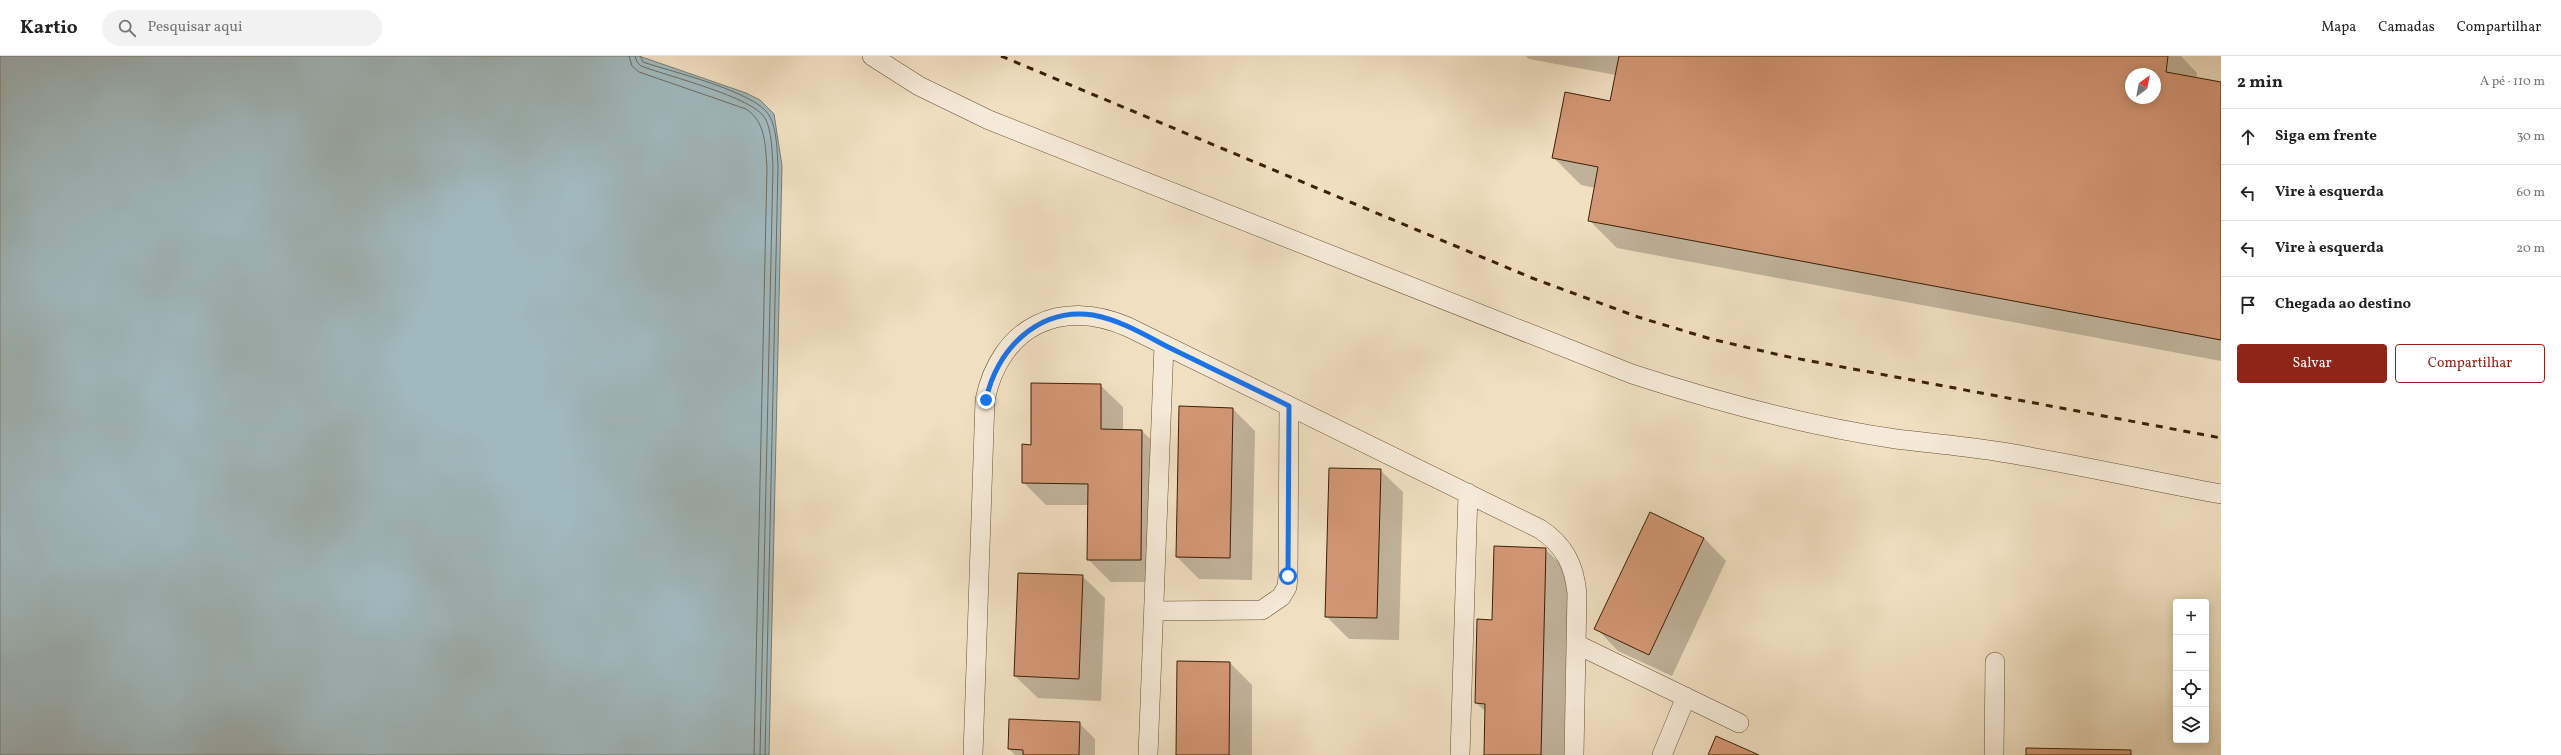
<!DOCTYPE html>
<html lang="pt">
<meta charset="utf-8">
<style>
:root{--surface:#fff;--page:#f2f2f2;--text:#222;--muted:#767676;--line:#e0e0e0;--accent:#8f2418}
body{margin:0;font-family:Vollkorn,serif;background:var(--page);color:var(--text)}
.controls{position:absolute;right:12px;bottom:12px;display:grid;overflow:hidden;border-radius:4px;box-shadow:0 2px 10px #0003}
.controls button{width:36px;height:36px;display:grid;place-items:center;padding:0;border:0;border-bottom:1px solid var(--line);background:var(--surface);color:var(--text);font:20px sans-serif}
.compass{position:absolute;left:2125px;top:12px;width:36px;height:36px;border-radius:50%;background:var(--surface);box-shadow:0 2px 10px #0003;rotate:32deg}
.stop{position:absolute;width:12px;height:12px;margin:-9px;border:3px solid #1a73e8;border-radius:50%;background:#fff}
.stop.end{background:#1a73e8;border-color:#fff;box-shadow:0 1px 4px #0008}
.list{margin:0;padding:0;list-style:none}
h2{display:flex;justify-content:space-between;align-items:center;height:52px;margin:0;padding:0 16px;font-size:17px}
h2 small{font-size:13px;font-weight:400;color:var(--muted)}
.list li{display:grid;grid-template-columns:26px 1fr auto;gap:12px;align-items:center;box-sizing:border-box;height:56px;padding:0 16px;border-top:1px solid var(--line)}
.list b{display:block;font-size:15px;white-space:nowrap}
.list em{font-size:13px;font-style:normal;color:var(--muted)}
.actions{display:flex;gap:8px;padding:12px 16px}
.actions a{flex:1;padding:9px 0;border:1px solid var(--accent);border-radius:4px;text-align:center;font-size:14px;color:var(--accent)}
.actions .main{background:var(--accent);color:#fff}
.icon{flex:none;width:22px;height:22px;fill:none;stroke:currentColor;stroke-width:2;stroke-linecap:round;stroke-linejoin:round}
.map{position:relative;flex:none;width:2221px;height:699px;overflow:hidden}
header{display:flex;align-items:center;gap:24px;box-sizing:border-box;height:56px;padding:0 20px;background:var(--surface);border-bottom:1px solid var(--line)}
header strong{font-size:19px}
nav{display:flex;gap:22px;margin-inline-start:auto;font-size:14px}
.search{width:280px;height:36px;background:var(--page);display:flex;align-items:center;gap:10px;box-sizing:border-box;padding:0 14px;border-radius:22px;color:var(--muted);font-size:15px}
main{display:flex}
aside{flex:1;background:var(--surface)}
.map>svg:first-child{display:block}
</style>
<header>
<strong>Kartio</strong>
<div class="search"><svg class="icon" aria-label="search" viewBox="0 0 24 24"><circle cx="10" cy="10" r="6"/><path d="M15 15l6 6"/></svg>Pesquisar aqui</div>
<nav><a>Mapa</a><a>Camadas</a><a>Compartilhar</a></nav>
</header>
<main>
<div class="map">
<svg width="2221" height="699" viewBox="0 0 2221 699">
<rect width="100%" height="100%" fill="#f0dfc1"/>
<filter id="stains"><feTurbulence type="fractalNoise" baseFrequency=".005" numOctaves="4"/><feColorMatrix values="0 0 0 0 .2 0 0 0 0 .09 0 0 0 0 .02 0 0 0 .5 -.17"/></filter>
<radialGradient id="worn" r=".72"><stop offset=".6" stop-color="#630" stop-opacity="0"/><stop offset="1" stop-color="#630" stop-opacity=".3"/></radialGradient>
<path fill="#a0b9be" stroke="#787c74" d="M0,0h639l107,37 14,7 14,14 8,52 -13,589h-769z"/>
<path fill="#0003" fill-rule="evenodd" d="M1526,0h655l16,17 -1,6 25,4v278l-604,-113 -27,-27 6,-33 -15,-3 -27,-27 57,-56 5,-27 -87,-16zM2131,18h24v24h-24z
M1100,329l23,22v23l19,1 22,22 -1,129h-52l-23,-23 1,-54h-43l-23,-23 9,-36z
M1233,353l22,22 -3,149 -53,-1 -22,-22z
M1380,414l23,22 -4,148 -50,-1 -23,-23z
M1704,482l22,23 -54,115 -54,-25 -22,-23z
M1545,493l23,22 -4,184h-79l1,-43 -10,-9 17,-82z
M1082,520l23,22 -4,103 -63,-3 -23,-22z
M1178,606l52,1 22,22v70h-75z
M1079,667l16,16v16h-80l-6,-6z"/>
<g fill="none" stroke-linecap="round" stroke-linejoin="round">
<path stroke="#6e6c61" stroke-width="1" d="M629,0l3,10 7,6 107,37c20,13 19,36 21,58l-13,588
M635,0l2,6 4,4c26,10 112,31 124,52 7,13 7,34 8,48l-13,589
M640,0l3,6c29,10 111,29 126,53 8,13 8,36 9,51l-13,589"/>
</g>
<path fill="#d39776" stroke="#3c2004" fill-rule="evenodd" d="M1619,0h549l-2,16 55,10v258l-633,-119 10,-54 -46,-9 6,-30 7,-36 45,9zM2131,18h24v24h-24z
M1031,327l70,1v45l41,1 -1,130h-54l1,-76 -66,-1v-39l9,1z
M1179,350l54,2 -3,150 -54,-1z
M1329,412l52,1 -4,149 -52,-1z
M1650,456l54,26 -55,117 -55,-26z
M1494,490l52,2 -5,207h-57l1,-51 -10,-1 2,-84 15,1z
M1018,517l65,2 -4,104 -65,-3z
M1177,605l53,1 -1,93h-53z
M1009,663l71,3 -1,33h-56v-5l-15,-1z
M1716,680l43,19h-51z
M2026,692l105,2v5h-105z"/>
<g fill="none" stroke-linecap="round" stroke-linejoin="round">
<defs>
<path id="lane" d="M872,0l47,30 70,34 643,254c86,28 174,52 264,65 33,4 66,7 99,12 76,12 151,29 226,43
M1154,555l108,-1 19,-13 6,-10 1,-11 1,-170
M1576,588l163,79
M973,699l12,-355c15,-73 75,-103 143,-73l412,202c24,16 34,35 37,64l-3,162
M1148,699l16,-410
M1460,699l8,-262
M1662,699l24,-58
M1994,699l1,-93"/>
</defs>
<use href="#lane" stroke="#695033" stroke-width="20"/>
<use href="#lane" stroke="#f5ead7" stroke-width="19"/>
<path stroke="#3c2004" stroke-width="3" stroke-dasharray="7 7" stroke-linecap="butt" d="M1001,0l531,222 106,39 73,22 73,17 437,82"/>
</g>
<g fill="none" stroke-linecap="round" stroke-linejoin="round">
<path stroke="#1a73e8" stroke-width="5" d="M986,344c10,-50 52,-93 107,-85 27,5 52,20 75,32 41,20 81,39 121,59l-1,170"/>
</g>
<rect width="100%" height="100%" filter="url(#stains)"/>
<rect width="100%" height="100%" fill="url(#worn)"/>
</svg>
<div class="controls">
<button>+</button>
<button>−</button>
<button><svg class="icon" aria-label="locate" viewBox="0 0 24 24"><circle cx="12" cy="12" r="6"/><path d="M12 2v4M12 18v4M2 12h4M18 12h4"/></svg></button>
<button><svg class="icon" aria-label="layers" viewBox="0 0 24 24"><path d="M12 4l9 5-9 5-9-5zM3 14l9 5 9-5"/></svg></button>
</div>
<svg class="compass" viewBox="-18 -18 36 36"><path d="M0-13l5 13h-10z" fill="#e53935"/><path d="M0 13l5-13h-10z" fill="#767676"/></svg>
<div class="stop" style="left:1288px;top:520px"></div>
<div class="stop end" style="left:986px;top:344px"></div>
</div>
<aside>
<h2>2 min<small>A pé · 110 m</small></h2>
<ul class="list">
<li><svg class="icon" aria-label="ahead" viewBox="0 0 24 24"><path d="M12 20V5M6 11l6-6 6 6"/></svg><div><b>Siga em frente</b></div><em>30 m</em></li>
<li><svg class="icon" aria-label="left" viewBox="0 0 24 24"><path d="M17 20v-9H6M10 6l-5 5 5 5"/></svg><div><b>Vire à esquerda</b></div><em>60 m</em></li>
<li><svg class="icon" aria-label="left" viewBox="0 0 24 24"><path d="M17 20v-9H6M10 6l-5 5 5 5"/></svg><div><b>Vire à esquerda</b></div><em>20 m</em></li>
<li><svg class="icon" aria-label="arrive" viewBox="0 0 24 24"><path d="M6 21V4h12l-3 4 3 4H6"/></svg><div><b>Chegada ao destino</b></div></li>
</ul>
<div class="actions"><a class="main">Salvar</a><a>Compartilhar</a></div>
</aside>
</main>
